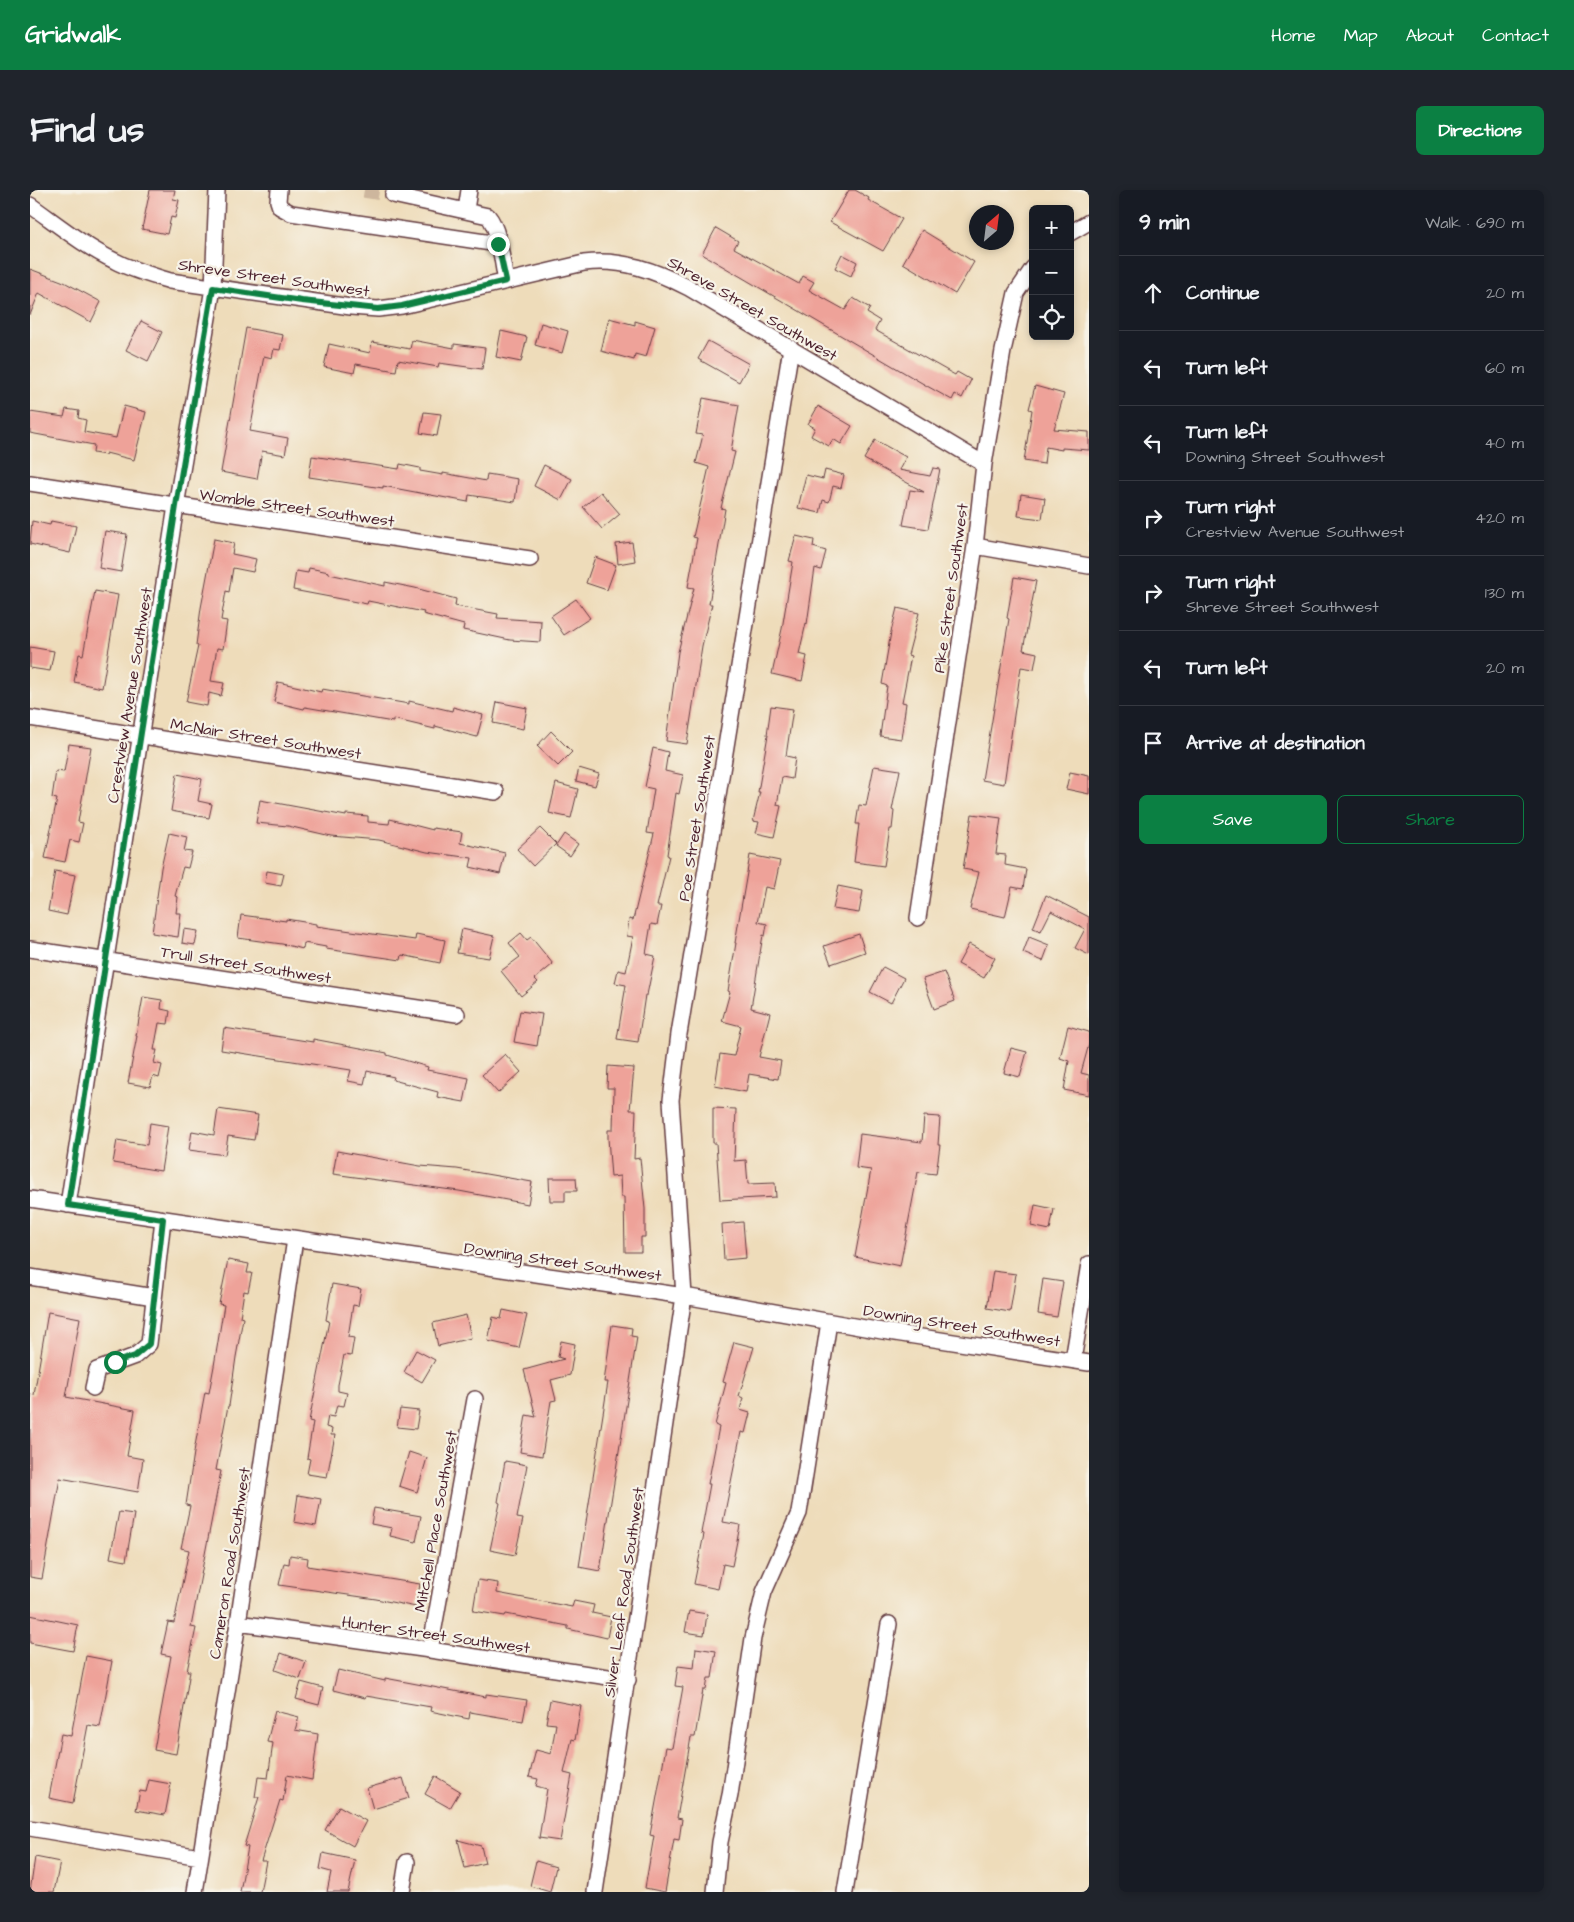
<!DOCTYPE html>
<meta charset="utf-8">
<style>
:root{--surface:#171b24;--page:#20242c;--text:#f1f3f6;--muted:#9ea1a6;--line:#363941;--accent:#0b8043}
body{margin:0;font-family:"Architects Daughter",sans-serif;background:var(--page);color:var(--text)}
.controls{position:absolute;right:15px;top:15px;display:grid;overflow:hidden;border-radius:8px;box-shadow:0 2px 8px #0003}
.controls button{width:45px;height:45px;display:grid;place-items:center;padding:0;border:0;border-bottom:1px solid var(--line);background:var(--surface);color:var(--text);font:25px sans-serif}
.compass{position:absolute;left:939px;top:15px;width:45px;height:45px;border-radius:50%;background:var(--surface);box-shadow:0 2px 8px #0003;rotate:28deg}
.stop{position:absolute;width:15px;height:15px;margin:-11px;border:4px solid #0b8043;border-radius:50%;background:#fff}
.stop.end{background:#0b8043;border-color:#fff;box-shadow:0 1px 5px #0008}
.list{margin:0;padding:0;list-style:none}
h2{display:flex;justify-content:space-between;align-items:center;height:65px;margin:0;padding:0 20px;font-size:21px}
h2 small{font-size:16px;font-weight:400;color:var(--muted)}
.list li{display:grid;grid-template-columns:32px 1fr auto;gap:15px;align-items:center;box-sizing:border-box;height:75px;padding:0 20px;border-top:1px solid var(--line)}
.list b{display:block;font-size:19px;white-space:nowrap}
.list p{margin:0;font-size:16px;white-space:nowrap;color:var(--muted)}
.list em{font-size:16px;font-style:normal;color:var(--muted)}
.actions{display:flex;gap:10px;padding:15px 20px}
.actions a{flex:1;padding:11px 0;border:1px solid var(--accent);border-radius:8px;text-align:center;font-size:18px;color:var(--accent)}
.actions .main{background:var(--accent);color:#fff}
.icon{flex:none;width:28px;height:28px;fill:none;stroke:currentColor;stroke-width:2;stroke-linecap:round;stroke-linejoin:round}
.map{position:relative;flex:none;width:1059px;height:1702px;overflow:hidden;border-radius:8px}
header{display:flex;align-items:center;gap:30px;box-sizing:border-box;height:70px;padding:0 25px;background:var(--accent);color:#fff}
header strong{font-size:24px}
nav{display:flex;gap:28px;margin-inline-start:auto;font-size:18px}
.intro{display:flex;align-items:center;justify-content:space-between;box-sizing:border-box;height:120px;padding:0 30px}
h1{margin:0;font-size:35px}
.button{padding:12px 22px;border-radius:8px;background:var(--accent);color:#fff;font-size:18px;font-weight:700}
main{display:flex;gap:30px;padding:0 30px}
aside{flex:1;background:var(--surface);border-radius:8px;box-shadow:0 2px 8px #0003}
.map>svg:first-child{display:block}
</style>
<header>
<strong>Gridwalk</strong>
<nav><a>Home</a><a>Map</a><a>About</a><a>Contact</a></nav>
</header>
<div class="intro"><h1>Find us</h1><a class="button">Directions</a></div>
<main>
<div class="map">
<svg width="1059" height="1702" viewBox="0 0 1059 1702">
<rect width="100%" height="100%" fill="#f7f3e8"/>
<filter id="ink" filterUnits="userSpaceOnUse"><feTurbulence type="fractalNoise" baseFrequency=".02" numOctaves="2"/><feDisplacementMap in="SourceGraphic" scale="10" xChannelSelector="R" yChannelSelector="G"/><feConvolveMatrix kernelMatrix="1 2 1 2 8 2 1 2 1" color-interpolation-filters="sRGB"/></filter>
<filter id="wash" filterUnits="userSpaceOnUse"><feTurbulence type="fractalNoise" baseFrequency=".0096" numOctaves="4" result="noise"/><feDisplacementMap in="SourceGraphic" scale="20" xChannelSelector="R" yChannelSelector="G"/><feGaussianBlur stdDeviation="1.12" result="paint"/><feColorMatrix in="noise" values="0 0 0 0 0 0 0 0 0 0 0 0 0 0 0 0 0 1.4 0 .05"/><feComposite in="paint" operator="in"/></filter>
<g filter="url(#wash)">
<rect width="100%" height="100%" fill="#eedcba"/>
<g id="blocks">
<path fill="#eea299" d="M120,0h25l-2,9 6,1 -4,18 -4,-1 -4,17 -25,-5z
M819,0h6l14,8 -1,2 34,19 -19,32 -53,-29z
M686,38l22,13 -4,7 65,36 4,-8 11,6 -5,8 36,20 8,-12 17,10 -3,5 13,8 -5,9 80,45 2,-3 14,8 -9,18 -7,-4 -3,6 -25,-14 -225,-132z
M892,40l52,32 -19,32 -52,-31z
M812,64l15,8 -6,14 -16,-8z
M0,79l34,13 37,20 -10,20 -52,-29 -9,22z
M579,128l26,7v-4l20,6 -9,30 -11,-3 -1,6 -33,-9z
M111,131l21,11 -14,29 -22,-11z
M511,133l27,8 -6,22 -27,-8z
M216,138l37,7 -3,15 -6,-1 -2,9 -8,-2 -14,75 38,7 -3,17 -23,-4 -5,28 -36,-7z
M471,141l26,6 -6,25 -25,-5z
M382,150l42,8v-4l31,4 -3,21 -43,-6 -1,4 -40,-7 -2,11 -40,-7 -2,9 -30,-6 5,-23 41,9 2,-11 38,7z
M678,151l41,23 -10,18 -41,-23z
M1005,196l29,8 -10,35 35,3v18l-27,-2v2l-16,-3 -2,17 -20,-3 8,-51 -3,-1z
M673,208l36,7 -8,46 4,1 -14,56 4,1 -16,95h3l-10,42 -15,98 -21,-3 12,-89 16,-64 -6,-1 9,-49 -4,-1 16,-70 -13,-4 7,-28 -7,-1z
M94,216l22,6 -12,48 -28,-7 -1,2 -12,-2 1,-8 -64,-12v-21l34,5 2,-8 13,2 -1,7 8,2 -2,12 32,6z
M788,216l34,20 -11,18 -8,-5 -4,7 -18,-10 4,-8 -7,-4z
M394,222l17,2 -4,22 -17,-3z
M845,250l31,17 -7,13 31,6 3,-8 7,1 -12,60 -25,-4 7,-35 14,2 -60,-33z
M282,266l87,13 1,-5 20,4v3l23,4v-2l43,8 1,-7 31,5 -3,23 -46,-7 -1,7 -85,-16v2l-74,-11z
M514,275l28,14 -11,21 -27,-14z
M795,280l19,5 -3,13 -8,-2 -4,16 -6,-2 -3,13 -22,-5 8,-33 17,4z
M571,302l19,22 -18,15 -19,-22z
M991,304l24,4 -3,21 -24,-3z
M2,331l18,4 1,-4 25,5 -6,27 -40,-9z
M75,341l22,3 -6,38 -22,-4z
M766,346l18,4 -1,7 13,4 -5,19 -6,-2 -8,56 -1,-1 -7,31 8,2 -5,25 -30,-7 10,-45 11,-67 -4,-1z
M184,349l20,4 -2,11 24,5 -3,13 -20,-4 -4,24 -3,-1 -5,29 6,1 -4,28 -6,-1 -6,33 13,2 -3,13 -12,-3 -2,13 -21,-4 12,-56 -2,-1 5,-37z
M602,352l3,19 -17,3 -2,-20z
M565,367l21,8 -9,25 -21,-7z
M279,378l20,4v2l56,12v-4l30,6 41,11 -1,7 43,8 -1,4 44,3 -1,21 -30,-2 -47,-10 1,-5 -41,-11 1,-2 -56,-11 -1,3 -74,-14 3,-19 12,2z
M984,387l22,4 -13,69 14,3 -3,16 -13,-2 -17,117 -22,-4 27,-161 -2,-1z
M65,401l23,4 -16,93 -28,-6 5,-28 4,1z
M546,409l14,19 -26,17 -13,-19z
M867,418l22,5 -11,42 3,1 -9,46 4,1 -5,36 -21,-3 7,-50 -5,-2 9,-52z
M0,457l24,4 -4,20 -20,-3z
M248,492l43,10 1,-3 87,15v-3l43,10 1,-4 30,8 -6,22 -42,-11v3l-42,-10v3l-88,-15 -1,2 -30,-7z
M467,512l30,6 -4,21 -30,-6z
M741,516l22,3 -7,47 9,2 -3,21 -10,-2 -5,28 4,1 -7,31 -18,-4 3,-11 -6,-1 7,-29h-2l10,-57h-1z
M521,541l21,21 -14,14 -21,-20z
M39,554l22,3 -13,75 5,1 -4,19 -9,-2 -5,22 -20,-4 12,-59 -5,-1 4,-27 8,1z
M623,558l15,4 -3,19 18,4 -4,19 -3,-1 -9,62 2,1 -12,50h4l-4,19 -6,-1 -5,30 9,2 -8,39h-2l-7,47 -21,-3 9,-54 -11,-2 3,-13 8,2 7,-35 -6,-1 2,-17 4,1 21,-86 -7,-1 7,-44 -9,-2z
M844,576l26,4 -8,40 2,1 -2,18h-2l-6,37 -30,-4 5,-38h-3l3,-19 7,1z
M549,578l20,6 -4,12 -19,-5z
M1040,582l19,4v18l-23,-5z
M147,584l25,5 -4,22 14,3 -3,14 -38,-7z
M526,593l22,6 -7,29 -22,-5z
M230,610l86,16v-2l22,2v6l21,2 1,-5 43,11v-2l29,4 -2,11 45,10 -5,21 -30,-7 2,-9 -45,-6 -48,-12 -48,-4 -43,-10 -32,-3z
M942,624l29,4 -5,36 10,1 -1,10 21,4 -3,20 -11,-2 -7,30 -35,-8 9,-37 -16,-3z
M510,638l16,16 -23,22 -16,-17z
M139,643l18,4 -3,14 8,1 -4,16 -5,-1 -8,29 3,1 -2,16h5l-3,24 -26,-4 9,-65z
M534,644l14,10 -8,12 -14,-10z
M720,665l30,6 -6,28 -9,-2 -7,35 9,2 -2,12 -2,-1 -12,73 19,5 -11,44 22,4 -3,18 -29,-5 -3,18 -31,-6 5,-32 14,2 7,-30 -19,-5 8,-29 -2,-1 8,-48h-1z
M25,681l20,4 -8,40 -19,-4z
M237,681l17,3 -3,12 -16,-3z
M808,696l25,5 -4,22 -26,-4z
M1016,705l43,22v38l-14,-7 10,-19 -34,-18 -10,20 -8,-3z
M211,725l45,6v-2l30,5v2l99,14 1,-6 29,6 -5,23 -38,-8 -1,5 -75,-11v-2l-22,-4 -1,6 -21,-5 -44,-6z
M154,739l14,2 -3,14 -13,-2z
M432,739l32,7 -5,22 -32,-5z
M491,743l6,7 4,-3 22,27 -18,15 3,3 -17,14 -20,-25 19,-14 -11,-14z
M829,744l6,18 -34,12 -7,-18z
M999,747l20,8 -6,16 -20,-8z
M939,754l26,14 -11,20 -26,-14z
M853,777l21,11 -13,25 -21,-11z
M914,782l11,29 -21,8 -11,-30z
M113,807l19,3 -1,9 9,2 -2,13 -9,-1 -5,27h3l-3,13 8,2 -3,13 -6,-2 -3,11 -22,-4 9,-47h-1z
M490,821l22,3 -5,32 -23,-4z
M1038,836l21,6v12l-8,29 8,2v20l-25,-5 5,-29 -9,-3z
M194,838l89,14v-3l74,14v2l41,12 -1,3 42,8 -5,24 -27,-5 1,-5 -45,-12 1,-3 -27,-6 -3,13 -16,-3 3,-11 -130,-20z
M981,858l16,4 -7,25 -16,-4z
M475,864l16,18 -23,21 -16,-18z
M578,876l26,2 -4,42h6l-2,49 6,-1 5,51v28h-4v15h-16l-1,-55h-3l-1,-21 -9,1 -3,-39v-8h5l1,-42h-7z
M683,918l23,1 -2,52 12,-1 2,24 27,-1 1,14 -56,3 -4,-57h-3z
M188,919l40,6 -4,25 -26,-4 -3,19 -36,-5 3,-19 22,4z
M894,926l16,1 -2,28h2l-4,29 -18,-2 -18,94 -45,-9 16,-87 -15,-2 4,-34 62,8z
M120,933l18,3 -7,45 -48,-8 4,-23 30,5z
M307,961l83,15 37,3 75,13 -4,22 -69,-13 -126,-17z
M519,988h27l1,13h-12v10h-15z
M1005,1015l19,4 -4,21 -19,-4z
M713,1032l3,36 -22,2 -2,-36z
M198,1070l21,4 -2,9h5l-4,19 -4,-1 -4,26 3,1 -7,39 -7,49h-1l-12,64 5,1 -30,156 5,1 -9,43h3l-14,83 -22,-4 17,-94 -10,-2 7,-32 6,1 15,-73 -8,-2 9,-42 -4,-1 9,-59 10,-54 4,1 5,-27 10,-61 -5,-1z
M963,1081l23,3 -6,38 -23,-4z
M1013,1089l20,3 -6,35 -19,-3z
M302,1094l29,5 -3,17 -5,-1 -5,32 6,1 -3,18 -7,-1 -6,30v6l9,2 -3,13 -7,-1 -3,12 -6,-1 -2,11 6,2 -1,6h4l-8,42 -20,-3 3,-15 -3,-1 6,-36 -4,-1 20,-100 -3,-1z
M473,1120l24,5 -8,33 -31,-7 5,-24 8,2z
M18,1122l32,6 -14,79 69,13 -8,46 16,3 -5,33 -78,-14 -18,101 -12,-2v-183l4,1z
M436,1125l5,23 -33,8 -5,-23z
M582,1135l20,3 -1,8 6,1 -37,234 -21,-4 29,-185h-4z
M531,1151l14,3 -5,31 -19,5 5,20 -5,1 -9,55 -22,-4 6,-37 10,2 -12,-47 40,-11 -6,-2z
M704,1152l20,5 -15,49 4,2 -3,12 10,3 -5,20 -4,-1 -18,90 17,3 -3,16 -5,25 -9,-2 -5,25 -24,-5 10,-50 -3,-1 9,-49h-2l11,-57 -4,-2 11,-42 -3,-1z
M386,1160l19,10 -13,22 -18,-10z
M370,1219l19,2 -3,18 -19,-2z
M379,1262l18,6 -10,34 -18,-6z
M475,1271l22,4 -10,53 6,1 -8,36 -25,-5 10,-47 -2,-1z
M268,1305l23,4 -5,27 -22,-4z
M344,1318l47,8 -5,26 -26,-6 2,-8 -21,-4z
M89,1322l15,2 -8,47 -16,-3z
M260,1365l18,3 -1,8 113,18 -4,23 -40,-8 -97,-14 5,-22 5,1z
M448,1390l20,3 -1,10 75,14 2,-6 20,4 -2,8 19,4 -4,21 -39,-9v-3l-62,-12 -1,2 -32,-5z
M659,1421l18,3 -3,21 -19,-3z
M0,1425l48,10 -5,26 -43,-8z
M666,1458l20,3 -4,27h-4l-2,12h-3l-8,47h-4l-14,81 5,1 -3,21 -5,-1 -9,53 -20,-4 9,-52 -4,-1 16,-88 6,1 11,-61 -8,-1 3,-20 16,2z
M251,1463l25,9 -6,17 -25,-9z
M56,1466l26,5 -12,66 -12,-2 -15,78 -24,-5 12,-64 10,2z
M308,1480l47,11v-3l101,19v-3l41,6 -4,21 -53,-9 -1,7 -39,-8 1,-4 -65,-11 -1,2 -32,-8z
M271,1492l22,6 -4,17 -23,-6z
M520,1510l31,6 -6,34 -3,-1 -8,34 8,2 -12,66 -21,-3 8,-49 -11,-3 2,-7 -9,-2 7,-27 15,4 5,-30 -10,-1z
M245,1521l24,6 -4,13 23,4 -6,46 -25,-5 -4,26 -3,-1 -19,61h5l-6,31h-20l8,-45 -4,-1 15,-49h-4l3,-20 10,1 5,-35 -6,-1z
M405,1586l25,15 -10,17 -25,-14z
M373,1588l6,20 -36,11 -6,-21z
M119,1590l22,4 -6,31 -29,-5 4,-19 6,1z
M309,1616l27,15 -13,25 -28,-16z
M428,1650l23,6 4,17 -20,5z
M293,1663l32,7 -7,32h-21l4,-20 -11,-3z
M5,1667l25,5 -6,30h-24z
M506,1671l20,6 -6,25 -20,-6z"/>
</g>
</g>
<g filter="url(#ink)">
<use href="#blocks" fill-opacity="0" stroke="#633b40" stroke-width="1"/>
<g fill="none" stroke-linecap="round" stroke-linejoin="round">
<path stroke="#cdb69d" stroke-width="15" stroke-dasharray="15 8" stroke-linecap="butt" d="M334,0l29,5"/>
<defs>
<path id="minor" d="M249,0l-1,11 2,6 11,6 207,31
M363,5l95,21c12,14 14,47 18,65
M0,15c27,19 55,42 85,56 17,9 36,14 55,20l181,26 27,2 24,-3 182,-43c38,-5 72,8 105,25l295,176
M436,20l3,-20
M1040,43l19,-11
M0,293l500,76
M945,356l114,20
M0,528l466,74
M888,728l57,-372 9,-82 19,-113 13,-58 17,-25
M0,759l427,65
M0,1009l654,97 198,35 207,32
M38,1015l108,-699 37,-218 4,-98
M0,1087l124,20
M1043,1170l16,-96
M63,1198l4,-18 38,-14 14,-12 14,-125
M208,1433l192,27 198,30
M400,1460l45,-251
M0,1638l170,29
M165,1702l43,-269 57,-384
M372,1702l5,-30
M565,1702l89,-596 -13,-196 8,-66 112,-686
M685,1702l5,-50 10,-47 23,-157 11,-46 35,-79 30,-191
M815,1702l44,-268"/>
</defs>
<use href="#minor" stroke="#633b40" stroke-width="18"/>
<use href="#minor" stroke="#fff" stroke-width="15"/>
</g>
</g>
<g fill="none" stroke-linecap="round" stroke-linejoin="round" filter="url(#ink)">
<path stroke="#0b8043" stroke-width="6" d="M85,1172l20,-6 14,-12 14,-125 -95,-14 108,-699 37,-218 89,13 76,8 24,-3 104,-25 -8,-37"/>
</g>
<g text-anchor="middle" stroke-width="4.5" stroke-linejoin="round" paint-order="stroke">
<g font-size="16" fill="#4a1f2b" stroke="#f7f3e8">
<text transform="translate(244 87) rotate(8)" y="6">Shreve Street Southwest</text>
<text transform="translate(723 118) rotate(30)" y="6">Shreve Street Southwest</text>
<text transform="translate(267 317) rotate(8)" y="6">Womble Street Southwest</text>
<text transform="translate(920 398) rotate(-82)" y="6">Pike Street Southwest</text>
<text transform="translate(99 505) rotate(-81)" y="6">Crestview Avenue Southwest</text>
<text transform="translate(236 548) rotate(9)" y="6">McNair Street Southwest</text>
<text transform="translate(666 628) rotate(-81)" y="6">Poe Street Southwest</text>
<text transform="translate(216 774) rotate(9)" y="6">Trull Street Southwest</text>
<text transform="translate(533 1071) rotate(8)" y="6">Downing Street Southwest</text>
<text transform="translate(932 1135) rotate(9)" y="6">Downing Street Southwest</text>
<text transform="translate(405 1331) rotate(-80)" y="6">Mitchell Place Southwest</text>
<text transform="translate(199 1373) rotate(-81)" y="6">Cameron Road Southwest</text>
<text transform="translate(593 1402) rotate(-82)" y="6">Silver Leaf Road Southwest</text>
<text transform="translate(406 1444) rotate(8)" y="6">Hunter Street Southwest</text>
</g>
</g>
</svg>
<div class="controls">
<button>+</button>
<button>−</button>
<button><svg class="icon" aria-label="locate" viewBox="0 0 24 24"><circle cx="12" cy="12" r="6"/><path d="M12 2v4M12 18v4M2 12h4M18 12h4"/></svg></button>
</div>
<svg class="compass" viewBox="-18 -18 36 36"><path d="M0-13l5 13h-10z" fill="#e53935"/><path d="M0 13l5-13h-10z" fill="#9ea1a6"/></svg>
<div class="stop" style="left:85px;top:1172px"></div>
<div class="stop end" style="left:468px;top:54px"></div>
</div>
<aside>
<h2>9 min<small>Walk · 690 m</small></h2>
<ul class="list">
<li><svg class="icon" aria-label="ahead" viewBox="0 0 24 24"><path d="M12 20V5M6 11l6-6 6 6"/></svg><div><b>Continue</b></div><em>20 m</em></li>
<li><svg class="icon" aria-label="left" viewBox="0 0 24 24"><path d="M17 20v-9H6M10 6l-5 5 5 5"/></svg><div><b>Turn left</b></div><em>60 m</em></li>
<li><svg class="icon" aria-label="left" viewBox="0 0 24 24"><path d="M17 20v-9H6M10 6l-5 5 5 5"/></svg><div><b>Turn left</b><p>Downing Street Southwest</p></div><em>40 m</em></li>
<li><svg class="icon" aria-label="right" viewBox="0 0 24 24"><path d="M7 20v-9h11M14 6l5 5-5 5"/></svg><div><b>Turn right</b><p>Crestview Avenue Southwest</p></div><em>420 m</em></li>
<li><svg class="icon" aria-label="right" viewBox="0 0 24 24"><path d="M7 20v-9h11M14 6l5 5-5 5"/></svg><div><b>Turn right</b><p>Shreve Street Southwest</p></div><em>130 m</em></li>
<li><svg class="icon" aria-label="left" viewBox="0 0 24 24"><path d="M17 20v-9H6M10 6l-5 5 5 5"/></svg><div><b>Turn left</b></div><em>20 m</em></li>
<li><svg class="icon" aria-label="arrive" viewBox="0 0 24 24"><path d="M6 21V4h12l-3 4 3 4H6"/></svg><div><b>Arrive at destination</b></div></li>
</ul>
<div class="actions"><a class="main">Save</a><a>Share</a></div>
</aside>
</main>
